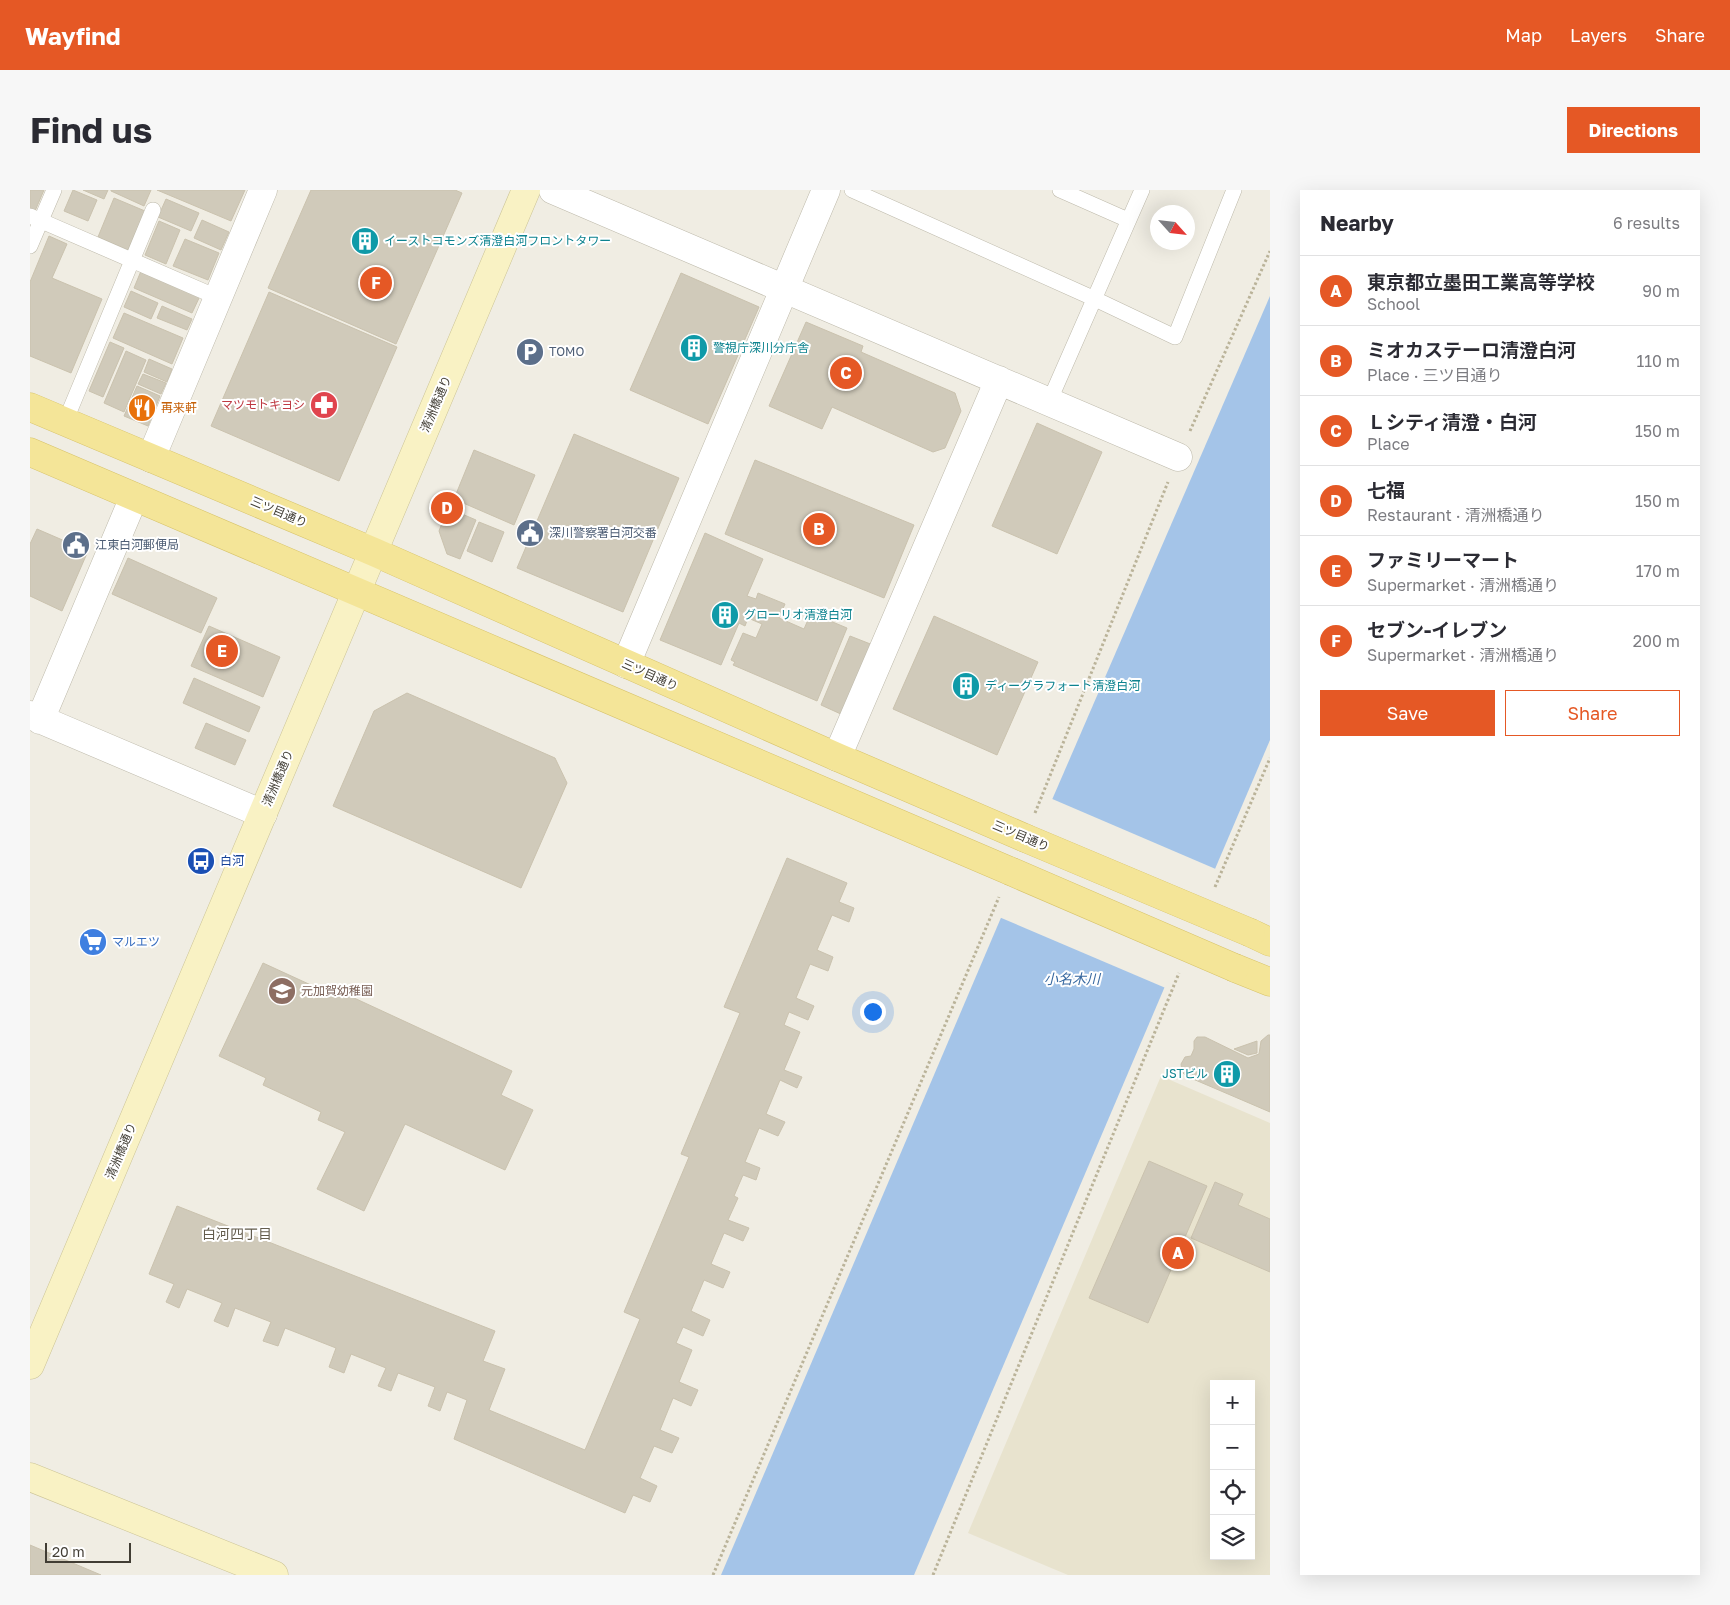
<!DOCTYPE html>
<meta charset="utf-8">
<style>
:root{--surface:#fff;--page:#f7f7f7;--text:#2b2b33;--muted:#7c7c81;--line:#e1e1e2;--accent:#e55825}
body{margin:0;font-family:"Golos Text","Noto Sans JP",sans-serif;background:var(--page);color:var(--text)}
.controls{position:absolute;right:15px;bottom:15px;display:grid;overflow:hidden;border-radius:0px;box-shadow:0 5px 20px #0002}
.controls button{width:45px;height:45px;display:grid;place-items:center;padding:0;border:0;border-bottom:1px solid var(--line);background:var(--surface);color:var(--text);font:25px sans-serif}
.compass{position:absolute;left:1120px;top:15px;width:45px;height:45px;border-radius:50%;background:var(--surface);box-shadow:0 5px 20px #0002;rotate:117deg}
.scale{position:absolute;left:15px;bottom:12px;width:86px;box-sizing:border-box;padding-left:5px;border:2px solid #413d34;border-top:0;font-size:14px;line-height:18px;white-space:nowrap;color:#413d34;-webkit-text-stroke:4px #fff;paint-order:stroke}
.you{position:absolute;left:842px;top:821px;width:18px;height:18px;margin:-12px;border:4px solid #fff;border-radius:50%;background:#1a73e8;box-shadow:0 0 0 8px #1a73e833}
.badge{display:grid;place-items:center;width:32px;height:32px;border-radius:50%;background:var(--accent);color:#fff;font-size:16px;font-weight:700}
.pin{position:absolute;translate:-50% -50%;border:2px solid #fff;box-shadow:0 1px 5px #0006}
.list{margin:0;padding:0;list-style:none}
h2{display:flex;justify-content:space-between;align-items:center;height:65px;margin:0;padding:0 20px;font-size:21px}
h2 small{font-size:16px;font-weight:400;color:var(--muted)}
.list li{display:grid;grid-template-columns:32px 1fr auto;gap:15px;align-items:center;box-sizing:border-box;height:70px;padding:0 20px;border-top:1px solid var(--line)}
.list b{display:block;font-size:19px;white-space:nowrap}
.list p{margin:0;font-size:16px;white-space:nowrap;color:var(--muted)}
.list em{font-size:16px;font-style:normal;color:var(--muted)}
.actions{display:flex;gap:10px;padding:15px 20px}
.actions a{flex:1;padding:11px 0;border:1px solid var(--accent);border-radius:0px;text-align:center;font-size:18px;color:var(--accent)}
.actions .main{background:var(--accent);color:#fff}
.icon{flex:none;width:28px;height:28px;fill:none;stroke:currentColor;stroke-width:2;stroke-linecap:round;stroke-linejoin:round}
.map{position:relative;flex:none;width:1240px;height:1385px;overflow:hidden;border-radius:0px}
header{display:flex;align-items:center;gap:30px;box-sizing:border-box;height:70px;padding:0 25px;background:var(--accent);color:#fff}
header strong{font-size:24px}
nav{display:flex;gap:28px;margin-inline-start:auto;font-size:18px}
.intro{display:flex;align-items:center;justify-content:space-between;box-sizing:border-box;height:120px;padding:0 30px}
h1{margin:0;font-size:35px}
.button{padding:12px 22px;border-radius:0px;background:var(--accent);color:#fff;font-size:18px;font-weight:700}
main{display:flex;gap:30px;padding:0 30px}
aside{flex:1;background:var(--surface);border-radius:0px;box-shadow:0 5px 20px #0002}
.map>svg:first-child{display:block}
</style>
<header>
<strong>Wayfind</strong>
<nav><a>Map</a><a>Layers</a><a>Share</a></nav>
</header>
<div class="intro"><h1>Find us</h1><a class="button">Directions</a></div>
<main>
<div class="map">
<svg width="1240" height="1385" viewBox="0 0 1240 1385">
<rect width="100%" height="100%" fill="#f0ede3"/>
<path fill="#e8e3ce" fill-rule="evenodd" d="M1131,886l109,47v452h-202l-100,-42zM1184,1194h37v172h-37z"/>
<path fill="#a4c4e8" d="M1240,106v444l-356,835h-193l279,-655z"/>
<path fill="#f0ede3" d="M1020,608l168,72 -50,119 -169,-72z"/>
<path fill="#d0caba" stroke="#cac2ae" d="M0,0h14l-9,21 -5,-2z
M43,0l24,10 -9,21 -24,-10z
M53,0h25l-4,9z
M81,0h40l-7,16 -33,-15z
M127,0h88l-14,31z
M281,0h144l7,3 -66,151 -128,-56z
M84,8l31,13 -17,39 -30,-13z
M136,9l33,14 -8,18 -33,-14z
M172,30l27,12 -8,18 -27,-12z
M129,31l21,9 -14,34 -21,-9z
M19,46l18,8 -15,34 50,21 -31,74 -41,-17v-74z
M155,49l34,14 -11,27 -35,-14z
M111,81l59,25 -8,17 -58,-25z
M651,83l78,34 -51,117 -78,-34z
M101,101l27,12 -7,16 -27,-12z
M239,102l128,55 -58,134 -128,-55z
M132,116l30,13 -5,11 -30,-12z
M94,123l59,25 -11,26 -59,-26z
M776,132l57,24 -2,6 94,41 6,18 -16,37 -12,4 -101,-45 -10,22 -53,-23z
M80,152l14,6 -21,49 -14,-6z
M96,161l20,9 -22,52 -20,-9z
M119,169l23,10 -5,13 -23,-10z
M113,184l23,9 -5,11 -23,-10z
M107,196l23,10 -12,30 -24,-10z
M1007,233l65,29 -45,102 -65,-28z
M544,244l105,44 -56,134 -106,-44z
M444,260l61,25 -21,50 -60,-26z
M725,270l159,65 -30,73 -159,-64z
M418,318l28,12 -16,39 -13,-5 -8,-23z
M449,332l25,10 -12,30 -25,-11z
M7,339l51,22 -26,60 -32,-15v-52z
M675,343l58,26 -16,37 9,3 2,-6 27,11 -6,14 25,11 7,-16 36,15 -30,73 -84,-36 2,-3 -4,-2 12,-27 13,5 6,-14 -14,-6 -3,8 -6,-3 -18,42 -61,-25z
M98,368l89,40 -16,35 -89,-39z
M904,426l104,46 -41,93 -104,-46z
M179,436l71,31 -17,40 -72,-31z
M820,446l23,9 -30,70 -22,-10z
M164,488l66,29 -11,25 -66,-29z
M377,503l148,65 12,25 -46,105 -188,-82 41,-95z
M176,533l40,17 -11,25 -40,-17z
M757,668l60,25 -8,19 15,6 -5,14 -17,-7 -15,35 16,7 -5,14 -18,-7 -14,34 18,8 -6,14 -19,-8 -5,13 16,7 -16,38 18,7 -5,11 -17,-8 -14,34 19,8 -7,14 -19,-8 -14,34 15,6 -4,12 -13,-5 -9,21 4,2 -10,22 21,8 -6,13 -19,-8 -13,31 19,8 -7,16 -19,-8 -13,31 19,9 -7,16 -20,-9 -7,16 16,7 -13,32 19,8 -7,16 -18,-8 -13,32 19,8 -7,15 -18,-7 -14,32 17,8 -7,16 -17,-7 -8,18 -171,-74 13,-39 -20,-8 -7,19 -12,-5 7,-19 -37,-14 -7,18 -13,-5 8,-18 -35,-14 -7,19 -15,-6 7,-19 -51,-20 -7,18 -15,-5 8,-19 -36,-14 -7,19 -14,-6 8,-18 -35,-14 -8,19 -13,-6 8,-18 -25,-10 28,-68 318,125 -12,30 22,8 -16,41 96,40 55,-131 -16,-7 65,-155 -8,-3 59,-141 -16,-6z
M233,773l74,34 2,-6 173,80 -11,24 32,15 -28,60 -100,-46 -41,87 -47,-22 28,-57 -27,-12 3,-8 -58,-27 3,-7 -47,-22z
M1238,845h2v77l-84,-36 -4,-4 -1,-8 4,-7 6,-1 3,-7v-8l3,-4h8l43,21 11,-4 2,-13z
M1227,851v12l-9,2 -14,-6z
M1119,971l58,25 -59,137 -59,-25z
M1185,992l28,12 -5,11 32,14v53l-79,-34z
M0,1355l71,30h-71z"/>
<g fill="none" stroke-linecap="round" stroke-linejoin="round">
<defs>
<path id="lane" d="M822,0l243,109 80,38 59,-147
M1030,0l68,30
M0,26l189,82
M0,56l24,-56
M1019,212l93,-212
M35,232l88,-212"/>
<path id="street" d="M523,0l625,267
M121,268l112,-268
M596,474l200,-474
M0,525l233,99
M10,530l94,-223
M807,567l162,-377"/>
<path id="secondary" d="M0,1175l496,-1175
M0,1287l244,98"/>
<path id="primary" d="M0,217l344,145 463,205 188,81
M0,262l980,419
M1221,743l19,9
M1205,778l35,14"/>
</defs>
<use href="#lane" stroke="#bdb9aa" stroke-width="16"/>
<use href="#street" stroke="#bdb9aa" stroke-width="29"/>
<use href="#secondary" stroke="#ccc496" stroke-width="29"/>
<use href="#primary" stroke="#d7c36a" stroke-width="29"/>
<path stroke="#bab399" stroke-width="3" stroke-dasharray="2.5 2.5" stroke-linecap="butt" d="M1160,241l80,-180
M1005,623l133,-331
M1185,697l55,-129
M683,1385l286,-678
M903,1385l246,-602"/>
<use href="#lane" stroke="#fff" stroke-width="15"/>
<use href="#street" stroke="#fff" stroke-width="28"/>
<use href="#secondary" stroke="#f9f2c4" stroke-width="28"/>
<use href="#primary" stroke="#f4e598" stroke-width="28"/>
<defs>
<path id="primary-bridge" d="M995,648l226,95
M980,681l225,97"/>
</defs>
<use href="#primary-bridge" stroke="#d7c36a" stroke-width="29" stroke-linecap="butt"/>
<use href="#primary-bridge" stroke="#f4e598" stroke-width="28"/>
</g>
<defs>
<symbol id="building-disc" viewBox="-11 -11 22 22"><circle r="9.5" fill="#0f9aa8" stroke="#fff"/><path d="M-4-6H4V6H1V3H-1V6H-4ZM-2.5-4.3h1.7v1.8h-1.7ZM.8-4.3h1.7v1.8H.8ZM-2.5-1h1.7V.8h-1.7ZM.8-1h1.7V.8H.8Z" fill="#fff"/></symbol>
<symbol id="parking-disc" viewBox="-11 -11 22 22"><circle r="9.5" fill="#5c6f8a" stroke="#fff"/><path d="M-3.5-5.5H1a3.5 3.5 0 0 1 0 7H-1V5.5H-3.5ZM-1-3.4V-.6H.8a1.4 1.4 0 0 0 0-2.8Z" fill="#fff"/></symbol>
<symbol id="pharmacy-disc" viewBox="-11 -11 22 22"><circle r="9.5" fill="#e0444e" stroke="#fff"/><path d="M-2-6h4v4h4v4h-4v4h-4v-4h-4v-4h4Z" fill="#fff"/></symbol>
<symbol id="restaurant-disc" viewBox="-11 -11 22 22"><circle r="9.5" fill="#e8710a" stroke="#fff"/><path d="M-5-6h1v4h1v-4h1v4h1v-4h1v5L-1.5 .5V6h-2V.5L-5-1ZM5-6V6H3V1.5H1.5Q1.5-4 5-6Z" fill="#fff"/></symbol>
<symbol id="civic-disc" viewBox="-11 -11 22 22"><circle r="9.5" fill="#5c6f8a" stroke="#fff"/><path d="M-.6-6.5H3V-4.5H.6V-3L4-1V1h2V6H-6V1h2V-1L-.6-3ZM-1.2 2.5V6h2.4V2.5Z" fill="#fff"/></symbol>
<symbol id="bus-disc" viewBox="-11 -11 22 22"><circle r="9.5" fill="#1a4fb4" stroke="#fff"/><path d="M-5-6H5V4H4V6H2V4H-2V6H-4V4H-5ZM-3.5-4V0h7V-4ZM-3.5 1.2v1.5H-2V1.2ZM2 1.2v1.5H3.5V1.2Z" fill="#fff"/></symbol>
<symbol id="supermarket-disc" viewBox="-11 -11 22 22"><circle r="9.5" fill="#3f7fe0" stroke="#fff"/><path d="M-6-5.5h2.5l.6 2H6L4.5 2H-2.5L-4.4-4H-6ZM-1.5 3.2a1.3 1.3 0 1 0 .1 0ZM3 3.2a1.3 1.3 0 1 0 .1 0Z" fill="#fff"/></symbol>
<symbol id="school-disc" viewBox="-11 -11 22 22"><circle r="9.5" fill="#8d6e63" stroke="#fff"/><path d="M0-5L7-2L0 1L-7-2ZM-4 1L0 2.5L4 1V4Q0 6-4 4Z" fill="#fff"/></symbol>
</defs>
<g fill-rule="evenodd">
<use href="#building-disc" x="319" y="35" width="32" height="32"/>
<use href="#building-disc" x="648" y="142" width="32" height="32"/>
<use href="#parking-disc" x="484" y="146" width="32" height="32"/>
<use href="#pharmacy-disc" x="278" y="199" width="32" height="32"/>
<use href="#restaurant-disc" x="96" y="202" width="32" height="32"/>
<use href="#civic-disc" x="484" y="327" width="32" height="32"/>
<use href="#civic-disc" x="30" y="339" width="32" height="32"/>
<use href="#building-disc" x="679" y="409" width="32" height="32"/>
<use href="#building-disc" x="920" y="480" width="32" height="32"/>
<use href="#bus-disc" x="155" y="655" width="32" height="32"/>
<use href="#supermarket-disc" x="47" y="736" width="32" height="32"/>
<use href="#school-disc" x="236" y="785" width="32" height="32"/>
<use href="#building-disc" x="1181" y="868" width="32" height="32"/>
</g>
<g text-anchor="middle" stroke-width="4" stroke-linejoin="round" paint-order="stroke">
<g font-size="12" fill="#0d838f" stroke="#fff" text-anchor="start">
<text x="354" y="55">イーストコモンズ清澄白河フロントタワー</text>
<text x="683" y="162">警視庁深川分庁舎</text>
<text x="714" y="429">グローリオ清澄白河</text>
<text x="955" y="500">ディーグラフォート清澄白河</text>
<text x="1178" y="888" text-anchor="end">JSTビル</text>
</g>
<g font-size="12" fill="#4e5e75" stroke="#fff" text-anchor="start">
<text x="519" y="166">TOMO</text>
<text x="519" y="347">深川警察署白河交番</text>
<text x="65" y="359">江東白河郵便局</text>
</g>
<g font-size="12" fill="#413d34" stroke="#fff">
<text transform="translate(406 214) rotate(-67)" y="4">清洲橋通り</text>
<text transform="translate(249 322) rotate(23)" y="4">三ツ目通り</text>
<text transform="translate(620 485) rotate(24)" y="4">三ツ目通り</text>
<text transform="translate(248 588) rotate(-67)" y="4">清洲橋通り</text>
<text transform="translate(991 646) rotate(23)" y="4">三ツ目通り</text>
<text transform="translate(91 961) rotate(-67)" y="4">清洲橋通り</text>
</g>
<g font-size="12" fill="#be3a42" stroke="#fff" text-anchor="end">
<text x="275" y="219">マツモトキヨシ</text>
</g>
<g font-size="12" fill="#c56008" stroke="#fff" text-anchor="start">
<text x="131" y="222">再来軒</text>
</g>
<g font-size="12" fill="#164399" stroke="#fff" text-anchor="start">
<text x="190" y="675">白河</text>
</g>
<g font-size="12" fill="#366cbe" stroke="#fff" text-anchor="start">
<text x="82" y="756">マルエツ</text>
</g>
<g font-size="12" fill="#785e54" stroke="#fff" text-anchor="start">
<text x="271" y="805">元加賀幼稚園</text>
</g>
<g font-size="14" font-style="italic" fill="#3869a1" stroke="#fff">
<text x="1042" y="794">小名木川</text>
</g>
<g font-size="14" fill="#635c4c" stroke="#fff">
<text x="207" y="1049">白河四丁目</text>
</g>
</g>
</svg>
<div class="controls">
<button>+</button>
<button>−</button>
<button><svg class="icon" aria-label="locate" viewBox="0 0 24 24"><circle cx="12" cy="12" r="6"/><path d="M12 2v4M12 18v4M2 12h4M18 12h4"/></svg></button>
<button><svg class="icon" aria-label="layers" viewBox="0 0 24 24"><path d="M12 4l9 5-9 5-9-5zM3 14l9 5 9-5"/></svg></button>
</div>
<svg class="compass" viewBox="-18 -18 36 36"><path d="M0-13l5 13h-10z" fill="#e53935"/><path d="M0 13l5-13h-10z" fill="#7c7c81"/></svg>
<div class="scale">20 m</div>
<div class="you"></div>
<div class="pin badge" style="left:1148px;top:1063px">A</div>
<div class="pin badge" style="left:789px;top:339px">B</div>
<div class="pin badge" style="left:816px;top:183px">C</div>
<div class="pin badge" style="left:417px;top:318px">D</div>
<div class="pin badge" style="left:192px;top:461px">E</div>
<div class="pin badge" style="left:346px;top:93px">F</div>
</div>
<aside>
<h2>Nearby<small>6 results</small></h2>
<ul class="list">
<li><span class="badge">A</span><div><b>東京都立墨田工業高等学校</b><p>School</p></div><em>90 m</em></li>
<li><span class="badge">B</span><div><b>ミオカステーロ清澄白河</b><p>Place · 三ツ目通り</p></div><em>110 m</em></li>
<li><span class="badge">C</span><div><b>Ｌシティ清澄・白河</b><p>Place</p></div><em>150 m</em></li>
<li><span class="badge">D</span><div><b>七福</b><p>Restaurant · 清洲橋通り</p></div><em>150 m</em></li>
<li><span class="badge">E</span><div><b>ファミリーマート</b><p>Supermarket · 清洲橋通り</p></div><em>170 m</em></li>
<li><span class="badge">F</span><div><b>セブン-イレブン</b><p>Supermarket · 清洲橋通り</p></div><em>200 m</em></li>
</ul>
<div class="actions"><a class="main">Save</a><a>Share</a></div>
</aside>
</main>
